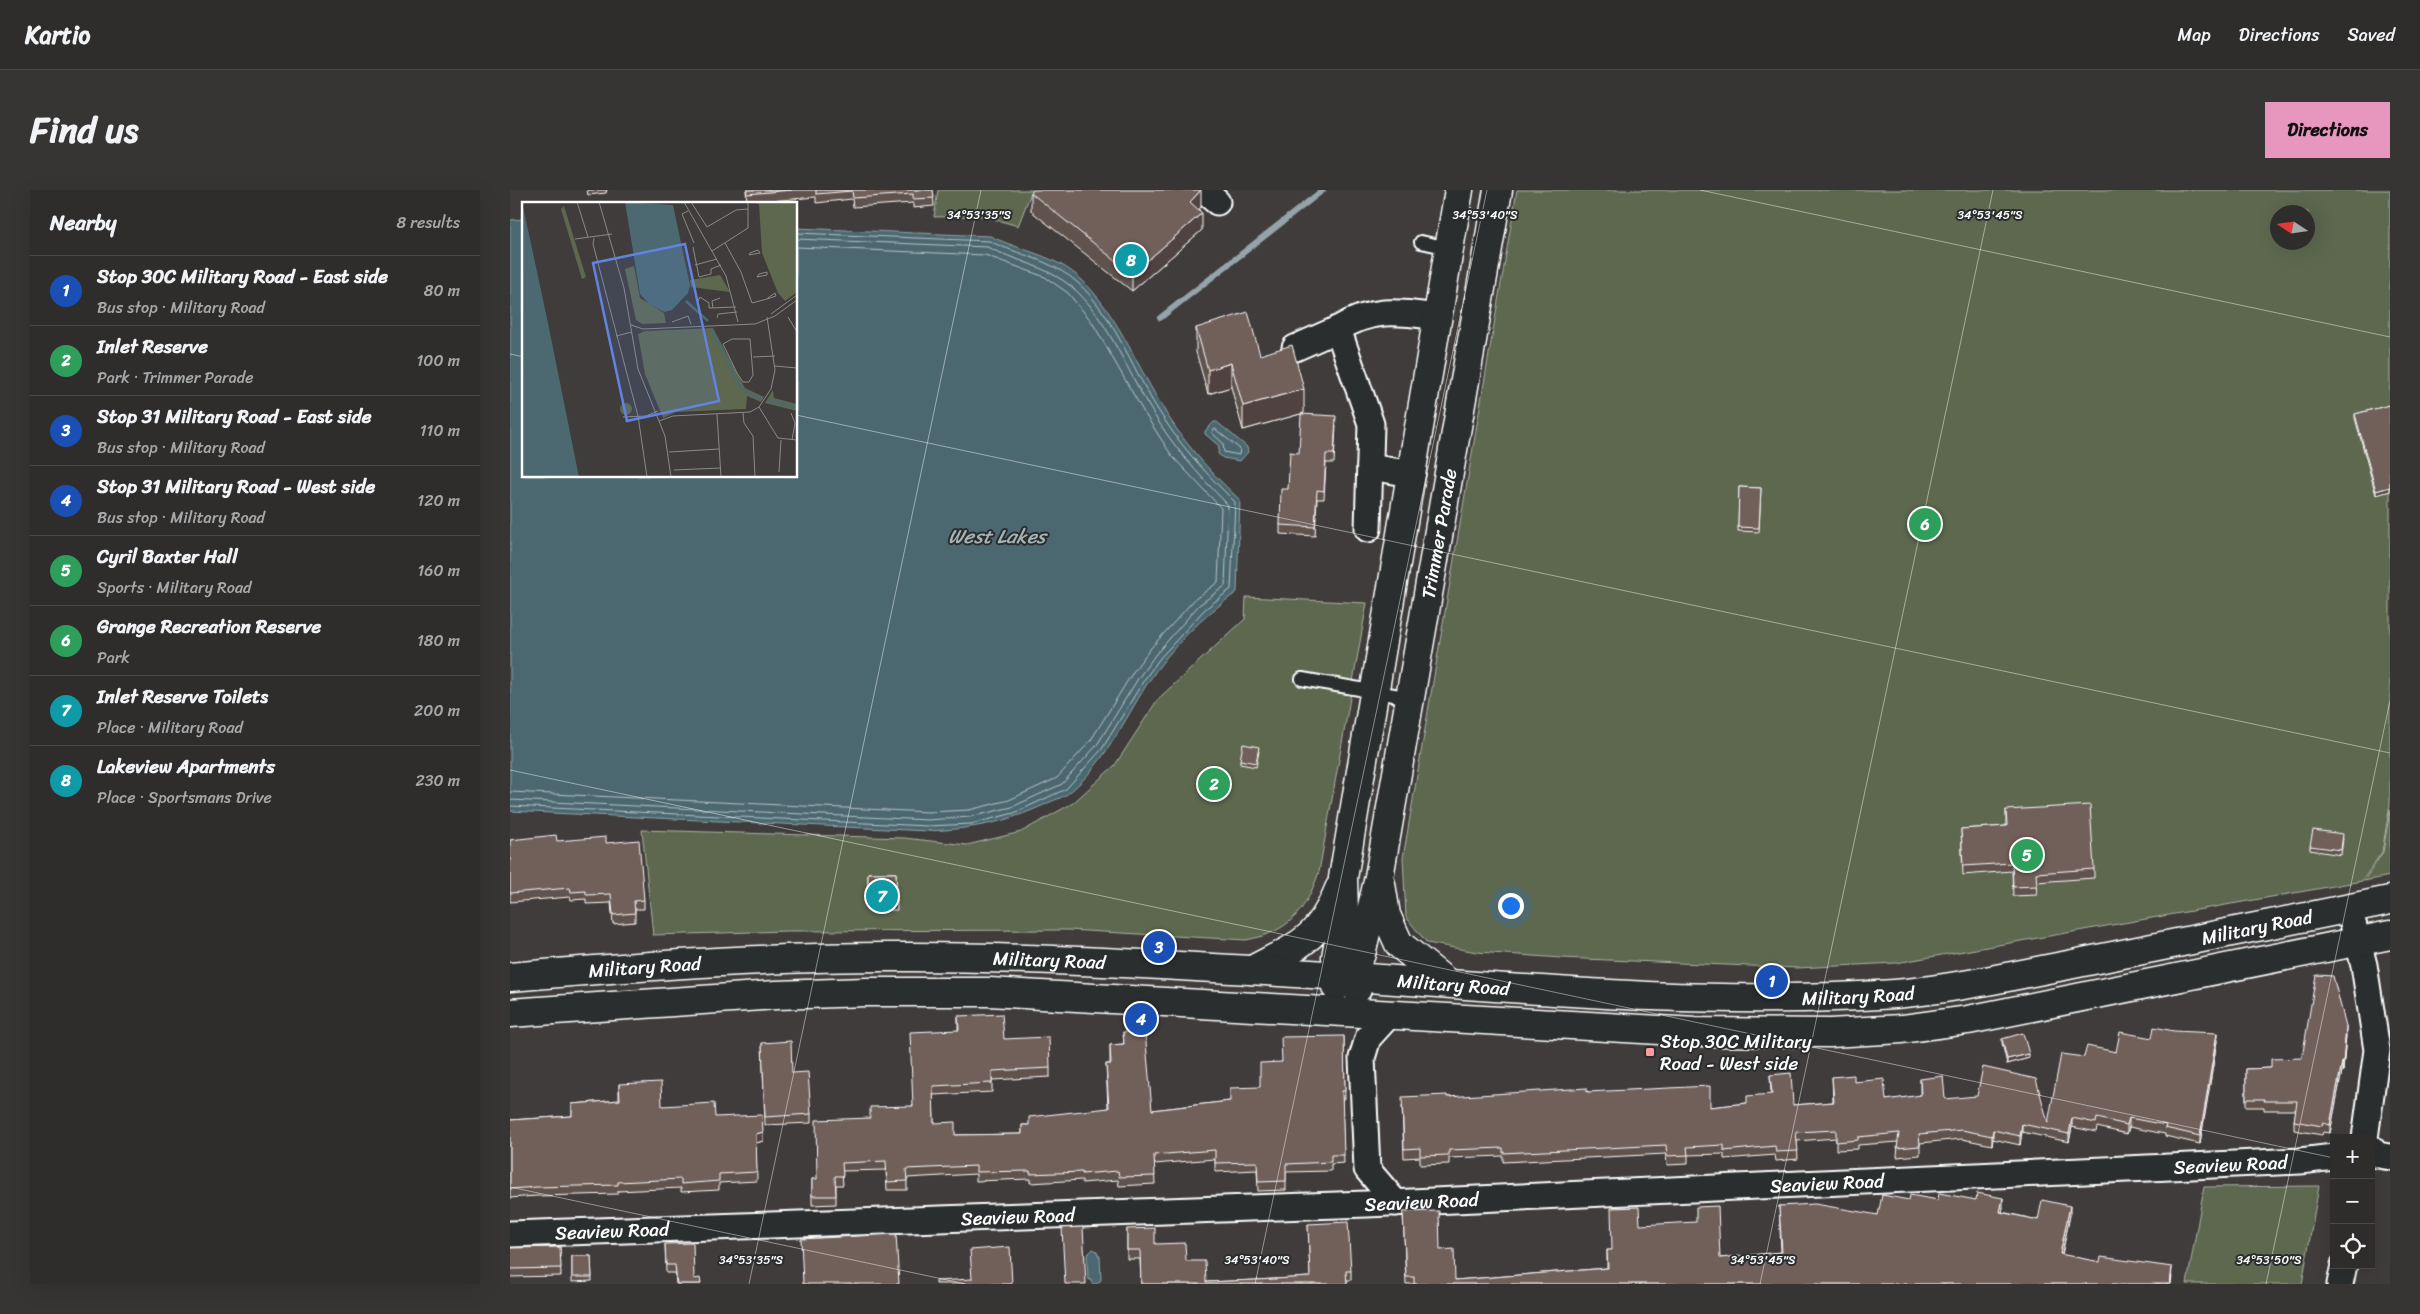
<!DOCTYPE html>
<meta charset="utf-8">
<style>
:root{--surface:#2f2d2c;--page:#373534;--text:#f1f3f6;--muted:#a7a8a9;--line:#4a4948;--accent:#e797bd}
body{margin:0;font-family:Sriracha,sans-serif;background:var(--page);color:var(--text)}
.controls{position:absolute;right:15px;bottom:15px;display:grid;overflow:hidden;border-radius:0px;box-shadow:0 5px 20px #0002}
.controls button{width:45px;height:45px;display:grid;place-items:center;padding:0;border:0;border-bottom:1px solid var(--line);background:var(--surface);color:var(--text);font:25px sans-serif}
.compass{position:absolute;left:1760px;top:15px;width:45px;height:45px;border-radius:50%;background:var(--surface);box-shadow:0 5px 20px #0002;rotate:282deg}
.you{position:absolute;left:1000px;top:715px;width:18px;height:18px;margin:-12px;border:4px solid #fff;border-radius:50%;background:#1a73e8;box-shadow:0 0 0 8px #1a73e833}
.badge{display:grid;place-items:center;width:32px;height:32px;border-radius:50%;background:var(--accent);color:#fff;font-size:16px;font-weight:700}
.pin{position:absolute;translate:-50% -50%;border:2px solid #fff;box-shadow:0 1px 5px #0006}
.list{margin:0;padding:0;list-style:none}
h2{display:flex;justify-content:space-between;align-items:center;height:65px;margin:0;padding:0 20px;font-size:21px}
h2 small{font-size:16px;font-weight:400;color:var(--muted)}
.list li{display:grid;grid-template-columns:32px 1fr auto;gap:15px;align-items:center;box-sizing:border-box;height:70px;padding:0 20px;border-top:1px solid var(--line)}
.list b{display:block;font-size:19px;white-space:nowrap}
.list p{margin:0;font-size:16px;white-space:nowrap;color:var(--muted)}
.list em{font-size:16px;font-style:normal;color:var(--muted)}
.icon{flex:none;width:28px;height:28px;fill:none;stroke:currentColor;stroke-width:2;stroke-linecap:round;stroke-linejoin:round}
.map{position:relative;flex:none;width:1880px;height:1094px;overflow:hidden;border-radius:0px}
header{display:flex;align-items:center;gap:30px;box-sizing:border-box;height:70px;padding:0 25px;background:var(--surface);border-bottom:1px solid var(--line)}
header strong{font-size:24px}
nav{display:flex;gap:28px;margin-inline-start:auto;font-size:18px}
.intro{display:flex;align-items:center;justify-content:space-between;box-sizing:border-box;height:120px;padding:0 30px}
h1{margin:0;font-size:35px}
.button{padding:12px 22px;border-radius:0px;background:var(--accent);color:#111;font-size:18px;font-weight:700}
main{display:flex;gap:30px;padding:0 30px}
aside{flex:1;background:var(--surface);border-radius:0px;box-shadow:0 5px 20px #0002}
.map>svg:first-child{display:block}
</style>
<header>
<strong>Kartio</strong>
<nav><a>Map</a><a>Directions</a><a>Saved</a></nav>
</header>
<div class="intro"><h1>Find us</h1><a class="button">Directions</a></div>
<main>
<aside>
<h2>Nearby<small>8 results</small></h2>
<ul class="list">
<li><span class="badge" style="background:#1a4fb4">1</span><div><b>Stop 30C Military Road - East side</b><p>Bus stop · Military Road</p></div><em>80 m</em></li>
<li><span class="badge" style="background:#2e9e5b">2</span><div><b>Inlet Reserve</b><p>Park · Trimmer Parade</p></div><em>100 m</em></li>
<li><span class="badge" style="background:#1a4fb4">3</span><div><b>Stop 31 Military Road - East side</b><p>Bus stop · Military Road</p></div><em>110 m</em></li>
<li><span class="badge" style="background:#1a4fb4">4</span><div><b>Stop 31 Military Road - West side</b><p>Bus stop · Military Road</p></div><em>120 m</em></li>
<li><span class="badge" style="background:#2e9e5b">5</span><div><b>Cyril Baxter Hall</b><p>Sports · Military Road</p></div><em>160 m</em></li>
<li><span class="badge" style="background:#2e9e5b">6</span><div><b>Grange Recreation Reserve</b><p>Park</p></div><em>180 m</em></li>
<li><span class="badge" style="background:#0f9aa8">7</span><div><b>Inlet Reserve Toilets</b><p>Place · Military Road</p></div><em>200 m</em></li>
<li><span class="badge" style="background:#0f9aa8">8</span><div><b>Lakeview Apartments</b><p>Place · Sportsmans Drive</p></div><em>230 m</em></li>
</ul>
</aside>
<div class="map">
<svg width="1880" height="1094" viewBox="0 0 1880 1094">
<rect width="100%" height="100%" fill="#3f3c3b"/>
<filter id="ink" filterUnits="userSpaceOnUse"><feTurbulence type="fractalNoise" baseFrequency=".02" numOctaves="2"/><feDisplacementMap in="SourceGraphic" scale="10" xChannelSelector="R" yChannelSelector="G"/><feConvolveMatrix kernelMatrix="1 2 1 2 8 2 1 2 1" color-interpolation-filters="sRGB"/></filter>
<g filter="url(#ink)">
<path fill="#5d684f" stroke="#aeb4a7" fill-rule="evenodd" d="M428,0h94l-14,36 -35,-10 -49,1z
M1007,0h873v615l-8,47 -20,29 -466,82 -99,5 -236,-10 -84,-6 -50,-9 -21,-26 -3,-59zM1768,22h30v30h-30z
M736,407l121,6 -48,269c-14,40 -30,60 -73,68l-178,-10 -281,1 -134,4 -11,-105 262,8 63,7 54,-13 52,-29 42,-38 43,-66 87,-80z
M1880,620v66l-26,5 19,-29z
M1809,996l-17,98h-115l17,-97z"/>
<path fill="#4c6871" stroke="#94a4aa" d="M14,29v257h272v-248l194,8c31,15 66,19 92,44 34,33 53,81 77,121 21,38 49,69 81,99l-3,92c-35,25 -67,56 -90,92 -23,37 -43,80 -77,108 -7,6 -17,8 -24,12 -41,19 -74,25 -118,27l-418,-20v-591z
M704,232h3l30,25 1,5 -8,9 -17,-3 -5,-4 1,-8 -14,-12v-3z
M583,1059l4,2 1,4 2,1 1,24 -4,4h-5l-1,-4 -3,-1 -1,-24z"/>
<g fill="none" stroke-linecap="round" stroke-linejoin="round">
<path stroke="#b7c3c6" stroke-width="1" d="M705,239l25,20 -1,6 -15,-3 -1,-9 -11,-10z
M0,602l418,20 41,-2 40,-10 48,-22 34,-38 42,-68 17,-23 44,-49 24,-18 3,-74 -49,-52 -29,-45 -51,-89 -24,-29 -23,-16 -60,-22 -189,-8
M0,610l418,20 42,-3 42,-10 50,-23 35,-39 42,-68 17,-23 43,-49 26,-19 3,-81c-31,-32 -55,-58 -78,-97 -22,-36 -46,-95 -78,-121 -26,-21 -56,-26 -85,-40l-191,-8
M0,616l418,20 43,-2 43,-11 52,-24 36,-40 42,-69 16,-22 44,-48 27,-21 4,-87c-32,-32 -56,-57 -80,-97 -24,-40 -42,-90 -77,-122 -26,-23 -59,-28 -89,-42l-193,-8"/>
<path stroke="#94a4aa" stroke-width="6" d="M650,128l163,-128"/>
<defs>
<path id="lane" d="M911,52l28,6
M792,489l109,19"/>
<g id="street">
<path d="M693,0l14,12"/>
<path d="M785,158l43,-19"/>
<path d="M860,277l42,7"/>
<path d="M858,339l3,-105 -33,-95c36,-22 61,-17 100,-12"/>
<path d="M1839,718l15,57 13,85 -12,88"/>
<path d="M878,826l-20,22 -6,20 5,111 29,34"/>
<path d="M1861,958l6,7 13,2"/>
<path id="s1" d="M0,1044l857,-30 933,-43 34,-4"/>
<path d="M1830,1094l4,-19"/>
</g>
<g id="secondary">
<path d="M871,694l5,31 13,29 47,38"/>
<path d="M742,780c47,-25 66,-29 87,-81"/>
<path id="s2" d="M0,787c126,-11 253,-20 379,-20 114,-1 229,5 342,12 221,12 443,40 664,25 60,-5 120,-19 178,-30 106,-21 211,-43 317,-64"/>
<path id="s3" d="M826,797l25,-33 18,-77 119,-687"/>
<path d="M847,799l-11,-12 -10,-20 8,-44 -1,-35 116,-688"/>
<path d="M0,823l266,-18 90,-3h123l706,40 135,1 72,-4 66,-9 422,-85"/>
</g>
</defs>
<use href="#lane" stroke="#fff" stroke-width="16"/>
<use href="#street" stroke="#fff" stroke-width="29"/>
<use href="#secondary" stroke="#fff" stroke-width="31"/>
<use href="#lane" stroke="#2a2d2e" stroke-width="12"/>
<use href="#street" stroke="#2a2d2e" stroke-width="25"/>
<use href="#secondary" stroke="#2a2d2e" stroke-width="28"/>
</g>
<path fill="#61524d" stroke="#fff" d="M77,0h20l-1,3 -18,2z
M236,0h187l1,16 -21,2v-5l-60,4 -1,-8 -36,4v-6l-69,6z
M521,3l170,14 -2,2 3,21 -70,61 -101,-80z
M686,138l64,27 44,58 -61,17 -12,-43 -23,7 -12,-42z
M1880,215v86l-14,4 -21,-77v-4z
M826,235l-2,38h-8l-2,36h-7l-2,37 -35,-2v-9l8,-36 11,-36z
M1229,297l22,1 -2,44 -21,-1z
M749,561l-3,16 -16,-3v-4z
M1496,620l88,59v9l-58,4 1,13 -24,1 -1,-25 -49,4 -2,-46 45,-3z
M1833,648l-2,17 -31,-5v-4z
M0,650l96,3 38,57v9h-9v13l-22,2 -2,-21 -25,1v-5l-15,1 -1,-3 -60,5z
M358,683h28l1,37h-29z
M448,826l46,23 46,29v9l-58,3v12l-59,3 1,28 21,12 67,-1v-9h7l79,-17 -2,-44h4v-19l14,-1 -1,-12 29,78 78,-9 30,-14 21,-25 63,-26 1,63h-3l2,64 -13,1v7l-45,1v18l-28,1 -1,-21 -42,2v-13l-61,5 1,20 -36,2 -1,-6 -36,3v-3l-52,3v-4l-54,2v-7l-69,4v12h-20l-1,-20 -44,1 1,14h-7v19l-24,1v-26h5l53,-61 42,-12 46,-76z
M1836,845l-3,36h-1l-12,62 -7,-1 -1,3 -28,-5v-9l2,-11h-32v-3h-18v-38l25,-1 31,-10z
M1642,848l65,3 -17,103 -35,-8v-2l-36,-7 -2,7 -30,-7 -1,5 -24,-5 -3,15 -47,-10 -2,13 -27,-6 -1,6 -30,-6 -42,4v12l-23,2 1,-15 -40,3v4l-22,1v-12l-39,3 1,18 -22,2 -1,-6 -51,4v-5l-36,1v9l-21,1 -1,-11 -163,8v-6l-54,2v6l-29,1v-8l-16,1 -2,-52 45,-9 140,-5 123,15 37,-4 24,-9 -1,-19 23,30 40,-3 -1,-25 22,5 32,18 34,-4v-17l25,20 103,24 36,-66 32,-5z
M1492,849l27,19 -22,6 -5,-21z
M252,853l30,30 19,41v9l-46,2z
M109,894l43,22 53,11 48,24 -7,2 1,38 -38,2v7l-38,2v-4l-63,3v3l-81,2 -27,2v-78l62,-4v-12l47,-4z
M1399,1010h29l65,7 -1,5 36,8 32,-5 -8,40 110,21 -1,8h-765l-3,-72 37,38 15,30 152,-12v-18l113,8 61,-6 -2,-46 99,9z
M798,1034l43,47v9h-4v4h-206l-1,-25h-13v-30l59,32 20,21 50,-2 54,-3z
M155,1054l29,35 7,5h-25l-1,-11h-9z
M50,1057l1,29 -51,1v-29z
M62,1066h19l1,25 -20,1z"/>
<path fill="#4f423f" stroke="#fff" d="M691,0v17l-11,12v-17z
M692,23v17l-70,61v-17z
M721,173v24l-23,7v-24z
M794,199v24l-61,17v-24z
M1880,297v4l-14,4v-4z
M1836,836v9l-3,36v-8z
M1707,843v8l-17,103v-8z
M1519,864v4l-22,6v-5z
M1832,872v9l-12,62v-8z
M1562,928v9l-3,15v-8z
M1619,928v9l-2,7v-9z
M1512,934v8l-2,13v-9z
M1483,940v9l-1,6v-9z
M253,942v9l-7,2v-9z
M1493,1008v9l-3,14v-9z
M1560,1016v9l-10,48v-9z
M1662,1077l-1,17h-1z"/>
<path fill="#715f5a" stroke="#fff" d="M236,0h46l-45,4z
M306,0h117l1,8 -21,1v-5l-60,4 -1,-7 -36,3z
M523,0h168l-11,12 12,11 -70,61 -101,-81z
M738,122l12,43 32,-10 12,44 -61,17 -12,-43 -23,7 -12,-42z
M1880,215v82l-14,4 -21,-77z
M791,224l35,2 -2,38h-8l-2,37 -7,-1 -2,37 -35,-2 1,-36h7l2,-37 9,1z
M1229,297l22,1 -2,40 -21,-1z
M733,554l16,3 -3,16 -16,-3z
M1580,615l4,64 -58,4 1,13 -24,1 -1,-24 -49,3 -2,-37 46,-3 -1,-16z
M1803,640l30,4 -2,16 -31,-4z
M46,645l1,6 49,-4v6l33,-3 5,60 -10,1 1,12 -22,2 -2,-21 -25,1v-4l-15,1 -1,-4 -60,5v-53z
M358,683h28l1,28h-29z
M1806,785l17,1 13,50 -3,37 -1,-1 -12,63 -7,-2 -1,3 -28,-5 3,-20h-33l1,-2h-19v-30l25,-1v-9l31,-1z
M492,824l2,25 45,-2 1,31 -58,3v12l-59,3 1,37 21,-1v13l67,-1v-9h7v-8l80,-9 -3,-44h5l-1,-19 14,-1 -1,-12 22,-1 7,79 78,-9v-13l30,-1v-24l22,-1 -1,-25 63,-1 1,55h-3l2,64h-13v7l-45,2v17l-28,1 -1,-20 -42,1v-13l-61,5 1,21 -36,1 -1,-6 -36,3v-2l-52,2v-3l-54,1v-6l-70,3 1,12 -20,1 -1,-21 -44,2 1,13h-8l1,20h-24v-17h5l-1,-59 54,-2v-11l43,-1 -3,-74 49,-2 -1,-14z
M1644,837l20,4 43,2 -17,103 -35,-8 1,-3 -37,-7 -2,7 -30,-7 -1,5 -24,-5 -3,16 -47,-10 -2,12 -27,-6 -1,6 -30,-6 -43,4 1,12 -23,2 2,-15 -41,4v3l-22,2v-12l-40,2 2,19 -22,1 -1,-6 -51,5v-6l-37,2 1,8 -21,1 -1,-11 -163,8v-5l-54,2v5l-29,1v-8l-16,1 -2,-52 45,-2v2l140,-9v4l123,-6v21l37,-4v-7l25,-2 -2,-19 21,-2 2,32 41,-3 -2,-25 22,-2v7l30,-3 2,21 35,-5 -1,-16 23,-3 2,23 32,-3 6,-29 53,12 12,44 13,-69 23,3 3,-11 29,6 4,-20 32,6z
M1513,843l6,21 -22,5 -5,-20z
M281,851l1,32 16,-1 3,42 -46,3 -3,-74z
M151,892l1,24 52,-3 1,14 47,-2 1,17 -7,2 1,38 -38,2v7l-38,3v-5l-63,3v3l-81,2 -27,2v-69l62,-4v-12l48,-4 -1,-16z
M1429,1003l37,7 1,-7 26,5 -3,14 38,8 4,-20 28,6 -10,48 40,8 1,-5 71,10 -2,17h-756v-7h-8l-3,-65 36,-1 1,39 14,-1 1,31 153,-12 -1,-18h5l-1,-42 28,-1 1,18 56,-3v-15l22,-1 2,52 62,-6 -3,-46 36,-2 63,11 4,-20 27,5 1,-5 28,5z
M838,1032l3,49h-5l1,13h-206l-1,-34h-13v-21l28,-1v16l30,-1 1,18h19l1,21 50,-2 54,-3 -2,-53z
M573,1037l3,57h-21l-3,-56z
M386,1044l3,50h-96l-2,-45z
M183,1053l1,36 6,-1 1,6h-24l-2,-19h-9l-1,-21z
M50,1057l1,21 -51,1v-21z
M500,1057l2,37h-76v-3l36,-2 -2,-29z
M62,1066h19l1,21h-20z"/>
</g>
<path fill="none" stroke="#fff" stroke-width="1" stroke-opacity="0.45" d="M1190,0l690,147M0,164l14,3M286,225l1594,338M0,580l1824,388M1861,976l19,4M0,997l456,97M239,1094l232,-1094M745,1094l232,-1094M1250,1094l233,-1094M1756,1094l124,-583"/>
<rect fill="#ff9aa2" stroke="#2a2d2e" stroke-width="2" x="1135" y="857" width="10" height="10" rx="2.5"/>
<g text-anchor="middle" stroke-width="4" stroke-linejoin="round" paint-order="stroke">
<g font-size="19" fill="#fff" stroke="#2a2d2e">
<text dy="7" stroke="none"><textPath href="#s3" startOffset="469">Trimmer Parade</textPath></text>
<text dy="7" stroke="none"><textPath href="#s2" startOffset="1755">Military Road</textPath></text>
<text dy="7" stroke="none"><textPath href="#s2" startOffset="540">Military Road</textPath></text>
<text dy="7" stroke="none"><textPath href="#s2" startOffset="135">Military Road</textPath></text>
<text dy="7" stroke="none"><textPath href="#s2" startOffset="945">Military Road</textPath></text>
<text dy="7" stroke="none"><textPath href="#s2" startOffset="1350">Military Road</textPath></text>
<text dy="7" stroke="none"><textPath href="#s1" startOffset="1722">Seaview Road</textPath></text>
<text dy="7" stroke="none"><textPath href="#s1" startOffset="1318">Seaview Road</textPath></text>
<text dy="7" stroke="none"><textPath href="#s1" startOffset="912">Seaview Road</textPath></text>
<text dy="7" stroke="none"><textPath href="#s1" startOffset="508">Seaview Road</textPath></text>
<text dy="7" stroke="none"><textPath href="#s1" startOffset="102">Seaview Road</textPath></text>
</g>
<g font-size="19" fill="#fff" stroke="#2a2d2e" text-anchor="start">
<text x="1150" y="858">Stop 30C Military<tspan x="1150" dy="22">Road - West side</tspan></text>
</g>
<g font-size="20" font-style="italic" fill="#a6b4b8" stroke="#2a2d2e">
<text x="487" y="353">West Lakes</text>
</g>
</g>
<g transform="translate(12 12)">
<rect width="275" height="275" fill="#3f3c3b"/>
<path d="M228,0h47v90l-12,9 -7,-8 -16,-40 -3,-49zM42,4l22,71 -4,2 -21,-70zM112,64l6,32 24,15 2,10 -24,1 -6,-4 -11,-51zM198,73l10,17 -39,-5 -1,-7zM191,126l32,60 19,9 -3,5 -14,-6 -1,13 -70,3 -13,6 -18,-44 -7,-40 7,-3zM251,188l1,8 23,6v7l-32,-8zM98 207a6 6 0 1 1 12 0a6 6 0 1 1-12 0Z" fill="#5d684f"/>
<path d="M0,0l26,121 31,154h-57zM103,0l48,3 17,80 -2,8 -16,17 -8,2 -15,-8 -9,-10z" fill="#4c6871"/>
<path fill="none" stroke="#4c6871" stroke-width="2.5" d="M164,99l22,20M189,126l27,56 10,10 15,5M245,198l30,7"/>
<path fill="none" stroke="#8c8a89" stroke-width="1" d="M55,0l11,35M77,0l25,86 14,81 27,67 6,41M162,0l42,74 12,46M169,0l16,25 29,-17 12,-1M166,9l-6,3 12,29M72,36l-1,6 45,172 9,61M53,37l37,-5M203,41l16,29 11,31 15,-4M171,45l6,30 12,-3v-5l10,-4M236,48l2,3 -11,2 1,-2zM190,49l36,-23v-26M173,63l22,-6M245,70v3l-10,2 2,-3zM253,91l1,3 -9,3 2,-2zM175,101l3,-6 9,6v5l27,-1M191,106l-1,-7 8,-3M249,112l26,-19M266,115l9,15M195,116l1,-4 19,-2M150,120l16,-6 3,8M109,123l12,4 112,-5 20,-8 22,-16M94,134l16,-4M210,137h18l3,36 -4,7h-6l-6,-9 -14,-29zM275,146v15M231,155l22,-1M253,164l22,2M237,205l19,31 19,2M221,211l1,10 9,13 2,41M269,211l4,10 -3,17M195,212l4,63M101,215l23,-1 12,-5M137,219l14,-5 77,-4 9,-5 12,-18 4,-19 -8,-53M147,250l50,-3M152,268l46,-2M257,270l2,-32"/>
<path fill="#6183e4" fill-opacity="0.15" stroke="#6183e4" stroke-width="2.5" d="M163,42l34,157 -92,20 -34,-158z"/>
<rect width="275" height="275" fill="none" stroke="#fff" stroke-width="2.5"/>
</g>
<g font-size="12" text-anchor="middle" fill="#fff" stroke="#2a2d2e" stroke-width="4" stroke-linejoin="round" paint-order="stroke">
<text x="469" y="29">34°53'35"S</text>
<text x="975" y="29">34°53'40"S</text>
<text x="1480" y="29">34°53'45"S</text>
<text x="241" y="1074">34°53'35"S</text>
<text x="747" y="1074">34°53'40"S</text>
<text x="1253" y="1074">34°53'45"S</text>
<text x="1759" y="1074">34°53'50"S</text>
</g>
</svg>
<div class="controls">
<button>+</button>
<button>−</button>
<button><svg class="icon" aria-label="locate" viewBox="0 0 24 24"><circle cx="12" cy="12" r="6"/><path d="M12 2v4M12 18v4M2 12h4M18 12h4"/></svg></button>
</div>
<svg class="compass" viewBox="-18 -18 36 36"><path d="M0-13l5 13h-10z" fill="#e53935"/><path d="M0 13l5-13h-10z" fill="#a7a8a9"/></svg>
<div class="you"></div>
<div class="pin badge" style="left:1262px;top:791px;background:#1a4fb4">1</div>
<div class="pin badge" style="left:704px;top:594px;background:#2e9e5b">2</div>
<div class="pin badge" style="left:649px;top:757px;background:#1a4fb4">3</div>
<div class="pin badge" style="left:631px;top:829px;background:#1a4fb4">4</div>
<div class="pin badge" style="left:1517px;top:665px;background:#2e9e5b">5</div>
<div class="pin badge" style="left:1415px;top:334px;background:#2e9e5b">6</div>
<div class="pin badge" style="left:372px;top:706px;background:#0f9aa8">7</div>
<div class="pin badge" style="left:621px;top:70px;background:#0f9aa8">8</div>
</div>
</main>
